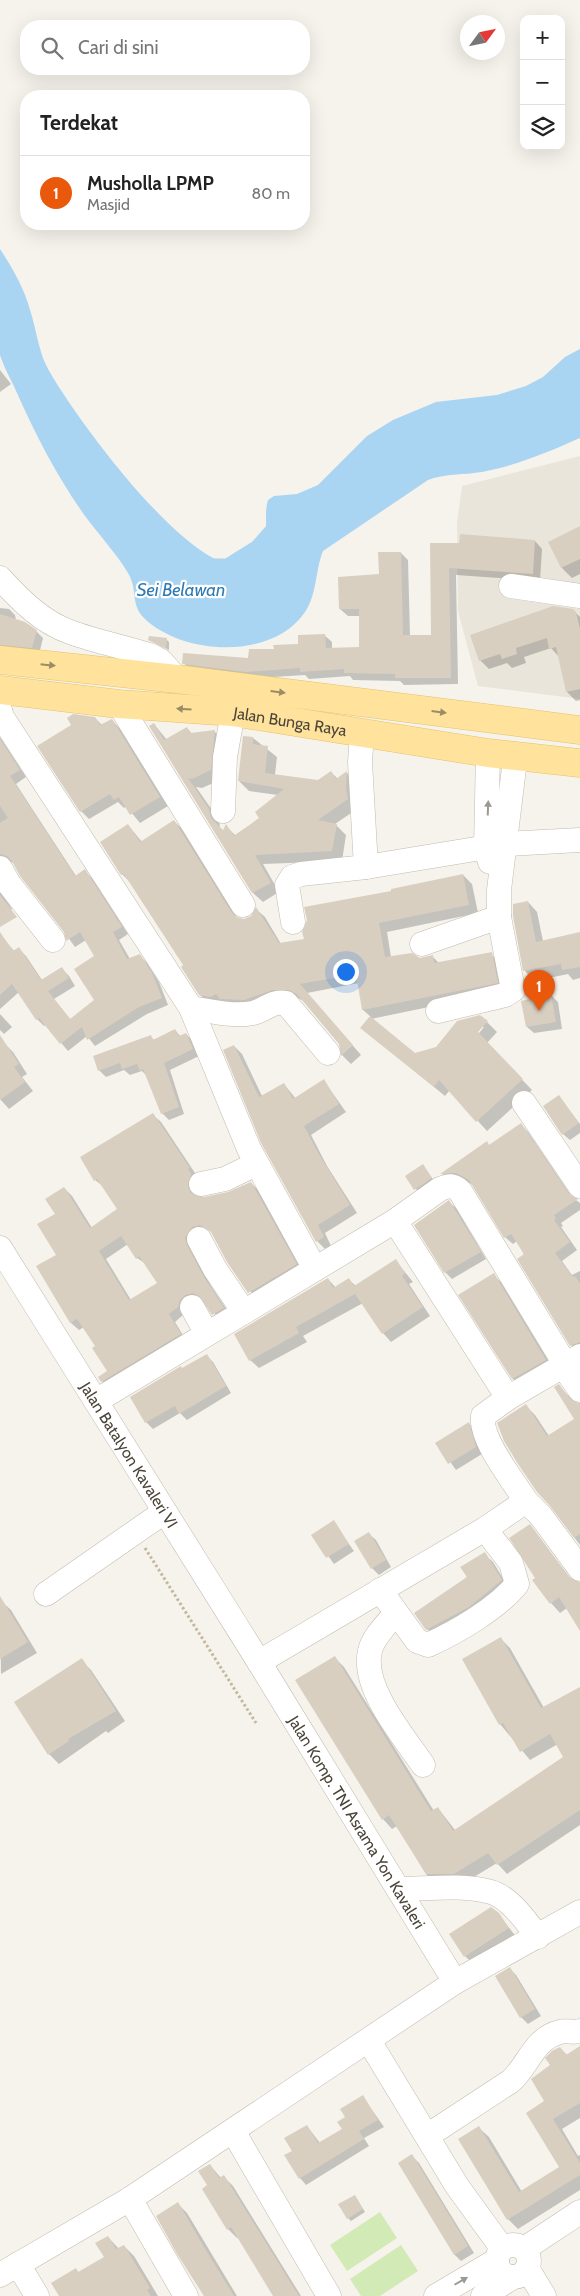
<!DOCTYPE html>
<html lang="id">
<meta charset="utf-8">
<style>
:root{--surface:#fff;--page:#f2f2f2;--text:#222;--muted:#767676;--line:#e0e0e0;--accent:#ea580c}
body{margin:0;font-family:Cabin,sans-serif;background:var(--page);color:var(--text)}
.controls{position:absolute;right:15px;top:15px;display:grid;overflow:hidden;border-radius:10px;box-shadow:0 5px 20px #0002}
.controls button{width:45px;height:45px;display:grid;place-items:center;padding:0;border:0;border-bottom:1px solid var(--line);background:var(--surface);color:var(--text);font:25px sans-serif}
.compass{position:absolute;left:460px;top:15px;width:45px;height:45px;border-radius:50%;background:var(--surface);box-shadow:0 5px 20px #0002;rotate:57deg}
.you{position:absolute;left:345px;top:971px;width:18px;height:18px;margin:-12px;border:4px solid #fff;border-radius:50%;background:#1a73e8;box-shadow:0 0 0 8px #1a73e833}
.badge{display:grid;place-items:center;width:32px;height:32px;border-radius:50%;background:var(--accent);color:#fff;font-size:16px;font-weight:700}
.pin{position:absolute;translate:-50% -41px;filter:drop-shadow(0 1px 2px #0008)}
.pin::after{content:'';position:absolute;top:26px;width:18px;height:15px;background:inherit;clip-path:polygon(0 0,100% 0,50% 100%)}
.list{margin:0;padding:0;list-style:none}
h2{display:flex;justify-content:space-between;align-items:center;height:65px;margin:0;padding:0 20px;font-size:21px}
h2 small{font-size:16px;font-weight:400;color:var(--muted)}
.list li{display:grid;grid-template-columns:32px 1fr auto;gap:15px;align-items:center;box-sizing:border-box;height:75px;padding:0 20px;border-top:1px solid var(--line)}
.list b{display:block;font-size:19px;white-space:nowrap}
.list p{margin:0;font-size:16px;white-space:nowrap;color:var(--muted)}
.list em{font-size:16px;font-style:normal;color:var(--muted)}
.icon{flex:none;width:28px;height:28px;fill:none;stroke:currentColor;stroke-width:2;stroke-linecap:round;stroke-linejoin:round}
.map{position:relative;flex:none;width:580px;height:2296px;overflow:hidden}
.search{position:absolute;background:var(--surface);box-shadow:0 5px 20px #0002;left:20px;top:20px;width:290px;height:55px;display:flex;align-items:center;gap:12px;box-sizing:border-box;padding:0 18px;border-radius:20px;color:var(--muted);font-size:19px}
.panel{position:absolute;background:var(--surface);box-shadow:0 5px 20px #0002;left:20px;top:90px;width:290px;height:140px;border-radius:20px}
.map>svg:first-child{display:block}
</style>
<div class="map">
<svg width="580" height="2296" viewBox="0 0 580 2296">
<rect width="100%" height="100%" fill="#f6f3ec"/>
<path fill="#eae5da" d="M580,456v243l-102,-13 -20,-75 -1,-88 5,-37z"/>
<path fill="#d2eab5" d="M380,2212l17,26 -50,33 -17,-26z
M401,2245l17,26 -38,25h-19l-11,-17z"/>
<path fill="#a9d4f2" d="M0,249c13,20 24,39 30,61 6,18 8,38 16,55 18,37 163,242 210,193 17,-18 6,-39 12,-58l6,-4 23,-2 21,-9 49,-49 26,-16 43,-18 61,-7 29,-9 17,-9 22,-20 15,-8v89c-34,15 -69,30 -106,35 -17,2 -30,1 -46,7l-105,71c-8,20 -6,44 -18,61 -32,48 -122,44 -161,6 -14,-14 -6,-29 -16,-45 -12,-20 -29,-38 -43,-57 -27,-38 -49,-80 -68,-123 -5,-12 -13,-25 -17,-38 0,-7 0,-18 0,-26 0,-26 0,-53 0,-80z"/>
<path fill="#0003" fill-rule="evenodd" d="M0,370l11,14 -11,8z
M580,528v46l-8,4 -10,-10 -12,-26z
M535,541l7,8 -2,32 -84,-6 2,109 -54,1 -4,-4 -47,-1 -3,-4 -41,3 -4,-4 -32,2v2l-82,-8 -7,-8 66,-4 50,-14 24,-10 8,7v7l28,-1v-32h-12l-8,-7 40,-34 21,-22 7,7 2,76h22l-1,-92z
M0,608l9,1 6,6 1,5 20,11 7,7 -4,16 -39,-3z
M575,612l5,5v83l-4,1 -9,-9 -8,-35 -8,-9 -27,9 2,6 -14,5 -5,-5 -18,6 -9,-9z
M166,639l3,3v8l-20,-10z
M95,718l7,7 10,-5 8,9 48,77 -28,17 -14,-17 -2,2 -6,-6 -29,17 -8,-8z
M154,724l13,16 20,-12 5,6 23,-2 9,9 -4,39 -18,8 -6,-1 23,33 1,8 4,4 2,-6 9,9 26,-17 17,-23 -29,-4 -10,-10 14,-43 24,19 -2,18 43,6 13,-9 7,7 9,-6 9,9 1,27 -22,15 11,11 -4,26 -79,3 16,28 -16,10 -10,-9 -103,-167z
M0,737l26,40 -10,7 60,92 8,-5 8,7 36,56 -9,6 11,19 9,-4 8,8 12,19 9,23 -21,9 -52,32 -8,-10 -19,15 -22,-26 -2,1 -7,-7 -18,-27 -19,17v-71l2,-1 13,15 4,-3 7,7 16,24 19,-12 8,8 6,10 -21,13 17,21 25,-20v-44l-10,-16 -11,7 -61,-84 -6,-2 -8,4z
M174,821l9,9 55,89 6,1 7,-3 5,-8 9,8 16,27 24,-4 88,-48 70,-17 9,9 6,29 -91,19 4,25 29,2 12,-3 7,7 52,-9 9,9 6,28 -135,28 44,35 22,-6 50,-26 10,10 -10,11 45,47 -45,41 -37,-41 -5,6 -83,-68 9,-11 -8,-7 -4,-27 -52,10 54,62 -10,9 -9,-9 -2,-11 -36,-43 -6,-3h-15l-29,11 -44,-5 -10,-9 -15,-29 -54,-83 -9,-9 6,-49 14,17zM481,1027h3l-9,11 -2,-2z
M0,891l12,18 -12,8z
M528,902l9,10 6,29 37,-7v44l-7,2 -5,-6 -34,7 -9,-10 -11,-55z
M551,995l7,7 4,27 -28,4 -7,-6z
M0,1014l12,13 -8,7 -4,-4z
M175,1030l6,7 5,-3 7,7 6,15 -29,14 14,44 -15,6 -7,-7 -15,-37 -5,-5 -12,4 -6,-5 -18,7 -7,-7 52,-33 3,3z
M4,1043l9,9 14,22 -5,3 11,14 -24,18 -9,-10v-54z
M234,1046l8,8 20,42 22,-12 12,15 28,-18 22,31 -35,23 16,31 30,47 -32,20 6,13 -6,3 -8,-8z
M559,1097l21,27v9l-10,7 -7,-6z
M153,1115l8,7 36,54 1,7 -3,12 9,4 24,-5 23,-11 8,8 44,81 -46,28 -29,-39 -16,-30 -11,-7 10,10h-10l-7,20 17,32 20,30 -10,6 -15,-20 -6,-2 -25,22 12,20 -78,47 -7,-8 7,-9 -12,-25 -13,-20 -5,3 -8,-7 -33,-57 20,-11 -1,-41 7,-26 8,8 20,32 26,-18 -14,-23 -9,-7zM128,1244l9,14 9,6 13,20 -28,16 -25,-41z
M521,1125l7,7 44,65 8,6v7l-19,13 2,3 -2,1 16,23 -15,11 10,14 8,-4v82l-9,-8 -54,-104 -4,3 -8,-7 -32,-52 -9,-5 -16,1 -6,-6 45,-32 3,3z
M422,1166l16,19 -16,11 -16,-19z
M449,1202l7,6 30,51 -34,20 -7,-7z
M396,1261l17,21 -4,2 21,32 -39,26 -8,-9 -20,-30 -60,33 4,6 -48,26 -9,-8 78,-81 8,9 13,-8 7,6z
M493,1275l8,7 52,86 -32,19 -8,-8 -53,-84z
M207,1356l6,6 18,31 -44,27 -7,-7 -27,16 -7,-7 -14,-25z
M559,1386l17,18 4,-1v142l-54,-71 -1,-69 10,10 14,21 27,-17z
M469,1424l7,6 6,24 -26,16 -19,-27z
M333,1522l21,29 -20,13 -21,-29z
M530,1526l44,57h6v46l-13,-21 -7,5 -9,-10 -15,-25z
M369,1534l7,6 15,27 -12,8 -7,-7z
M484,1554l9,8 17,28 -74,48 -9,-9z
M0,1600l11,10 26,43 -36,21z
M500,1638l10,10 34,60 36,-19v136l-73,49 -10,-11 -33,20 -28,1 -10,-10 -29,-48 -5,3 -9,-10 -49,-162 10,10 90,144 4,-3 17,22 110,-72 -7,-14 -28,16 -30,-36z
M81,1660l10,10 34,51 -17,12 -2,-2 -47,33 -10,-10z
M498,1914l20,25 -43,27 -10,-10z
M510,1969l6,6 25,41 -13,8 -7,-7 -25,-41z
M560,2048l7,7 13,-7v70l-18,11 16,27 2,-1v35l-62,39 -10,-10 -48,-80 19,-11 10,9 33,55 39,-25 -15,-65 5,-36z
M363,2097l21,30 -20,11 5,8 -63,39 -6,-7 -7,-27 14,-25 13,17 23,-14 4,-11z
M412,2156l7,7 55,90 -13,8 -7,-7z
M210,2165l11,13 3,-1 9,9 68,110h-27l-36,-59 -1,1 -9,-9 -19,-43z
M357,2199l8,13 -14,9 -3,-3z
M178,2204l9,9 50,83h-31z
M108,2237l11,12 5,-3 10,10 24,40h-97l15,-27 3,4 26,-15z"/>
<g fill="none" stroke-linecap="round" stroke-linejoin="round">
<path stroke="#a9d4f2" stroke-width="31" d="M207,574h23l32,-20 23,-26"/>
</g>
<path fill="#d8cfc1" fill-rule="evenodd" d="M580,526v33l-19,9 -13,-26z
M460,534l75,6 -2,34 -84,-6 2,110h-56v-4l-51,-1v-4l-44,3v-4l-54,4 -64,-8 1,-11 65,5 1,-9h25l-1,-4 25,-1v-9l27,-1 1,14 33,-1v-38h-20l-1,-32 41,-3 -1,-22h23l2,83h28l-1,-92h29z
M553,606l20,3 3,3 4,17v60l-14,3 -10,-45 -7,2 -2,-11 -31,10 1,6 -15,5 -2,-5 -21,7 -9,-26z
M0,614l25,8 12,8 -5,18 -32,-3z
M149,636l18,2 -1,10 -18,-8z
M73,714l22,3 5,8 12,-6 48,78 -30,18 -11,-18 -5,3 -4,-6 -30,18 -43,-66 34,-21 -4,-7z
M154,723l10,17 23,-13 3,6 25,-3 -4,40 -19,9 -4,-1 21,31 2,9 12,12 3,-6 8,12 25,-18 -4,-6 29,-23 -46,-8 5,-45 10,1v7l15,2 -3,27 53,7 13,-9 5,8 11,-8 -1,17 2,11 -30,21 19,4 -5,27 -77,4 16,28 -19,10 -103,-167z
M0,739l20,31 -10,6 65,100 10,-7 37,58 -9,5 14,27 13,-5 12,19 10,25 -23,9 -52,33 -5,-13 -22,17 -21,-26 -3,2 -24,-36 -12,11v-63l13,19 6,-4 22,33 21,-13 7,11 -21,13 22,28 24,-19 -20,-31 20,-13 -14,-24 -14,9 -2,-9 -44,-56 -8,-15 -5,-5 -7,-2v-31l8,-5 -8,-12z
M174,820l58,93 5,4 7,2 7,-3 5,-9 23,36 25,-4 -2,-7 5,-12 -3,-13 87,-16v-2l72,-15 6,31 -90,18 6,34 27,-4 8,5 13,-3 1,8 58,-11 6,31 -136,27 -6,-36 -56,10 53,61 -12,11 -2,-12 -42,-50 -9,-4h-15l-29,10 -24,-1 -4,-5 -5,3 -12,-2 -18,-28 2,-2 -59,-91 -3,1 -21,-33 28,-18 12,18z
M0,895l17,22 -17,10z
M528,901l8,41 44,-10v35l-18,3 -1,-6 -38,7 -10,-55v-12z
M551,994l5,28 -30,5 -5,-26z
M480,1015l8,6 -10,11 45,47 -47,43 -37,-42 -5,7 -74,-59 10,-12 45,37 21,-6 21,-26z
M175,1029l4,7 7,-3 7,16 -29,14 15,44 -18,7 -18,-45 -3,2 -3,-7 -15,5 -2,-6 -22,8 -5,-15 58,-21 2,5z
M0,1035l19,29 -5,3 11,15 -25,18z
M234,1045l25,52 25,-14 9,16 31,-20 15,25 -35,22 16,30 30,49 -32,20 6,12 -8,5 -55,-99 -38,-93z
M559,1095l20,28 -17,12 -19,-29z
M153,1113l37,55 -2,1 3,5 -3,12 3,7 13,4 24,-5 23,-10 46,82 -49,29 -21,-31 -16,-30 -11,-7 -8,2 -7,11 2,7 17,32 20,31 -12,7 -13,-19 -6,-3 -8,2 -5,5 -2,7 -9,7 12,20 -80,48 -3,-5 9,-6 -15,-23 3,-2 -18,-27 -7,4 -34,-57 20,-11 -19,-31 18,-10 -10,-15 19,-12 26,41 27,-19 -20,-30 -3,2 -14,-24zM121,1236l15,23 3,-3 18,27 -28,17 -30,-49z
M521,1123l48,71 9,5 -24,16 2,3 -2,2 16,22 -15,11 18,24 2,-1 5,7v59l-10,4 -53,-87 7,-5 -13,-20 -7,4 -35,-58 -13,-7 -16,1 47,-33 2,4z
M423,1164l9,14 -18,12 -9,-14z
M449,1200l32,52 -37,21 -30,-48z
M396,1259l9,14 -3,3 21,31 -41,27 -27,-40 -59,33 3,6 -50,28 -15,-27 94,-56 5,10 16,-10 5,8z
M494,1273l52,87 -34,19 -54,-84z
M207,1354l19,32 -47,28 -4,-8 -30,17 -15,-26 51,-31 1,2z
M559,1384l10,14 11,6v130l-6,4 -22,-30 -15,-16 -19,-28 -14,-23 -7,-18 29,-19 21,32 27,-17 -20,-32z
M469,1422l7,25 -28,17 -13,-21z
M334,1520l15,24 -23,14 -15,-23z
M530,1524l39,53 11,5v49l-21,-34 -9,7 -18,-24 3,-2 -26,-40z
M369,1532l17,28 -15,9 -17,-28z
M485,1552l17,28 -33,27 -43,23 -12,-17 53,-36 -7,-10z
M0,1596l28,46 -28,17z
M501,1637l40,71 39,-21v123l-83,55 -9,-12 -34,21h-28l-37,-59 -7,5 -87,-140 40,-24 96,155 7,-4 15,24 110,-74 -13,-23 -30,18 -17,-29 -4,2 -37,-66z
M82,1658l34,53 -48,28 1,2 -21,14 -34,-53z
M491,1907l8,6 10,15 -45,29 -15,-23z
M510,1967l25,42 -15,9 -25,-42z
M580,2046v57l-27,16 27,44v12l-73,45 -49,-81 21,-13 40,66 40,-25 -33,-54 18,-12 -13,-22 19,-14 -5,-7 7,-7 8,-4 6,8z
M363,2095l15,25 -19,11 5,8 -65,40 -15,-24 8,-4 -8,-13 23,-13 11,18 24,-14 -5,-7 8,-5 -5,-8z
M412,2154l56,92 -14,9 -56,-92z
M210,2164l9,14 5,-3 75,121h-26l-42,-69 -4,3 -25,-41 5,-4 -9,-14z
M355,2195l8,14 -16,10 -9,-15z
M178,2202l26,45 30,49h-30l-27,-42 -21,-38z
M108,2236l8,13 8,-4 26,43 -3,2 4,6h-92l-8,-13 25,-15 2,4 26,-15 -9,-14z"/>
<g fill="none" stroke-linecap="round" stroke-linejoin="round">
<defs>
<g id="minor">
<path d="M0,578c20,22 42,44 70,54 27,10 55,15 82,24l9,5 16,18"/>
<path d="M511,586l69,10"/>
<path d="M119,704l124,201"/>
<path d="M0,710l2,7 189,291 58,141 66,120"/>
<path d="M362,733l-2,29 6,105"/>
<path d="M488,753l-2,96 4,13"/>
<path d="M223,811l2,-54 8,-45 -3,-19"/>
<path d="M0,868l9,16 44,56"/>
<path d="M293,922l-6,-37 5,-8 9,-3 65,-7 140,-23 74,-4"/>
<path d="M422,944l77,-27"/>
<path d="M191,1008c20,3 42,9 62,5 12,-3 20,-13 33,-10l42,50"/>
<path d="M438,1011l67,-16 8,-5 -14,-73v-27l15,-122 7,-11"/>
<path d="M524,1103l56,83"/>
<path d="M201,1184l24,-5 31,-15"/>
<path d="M395,1221l113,177"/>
<path d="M199,1239l16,30 29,43"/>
<path id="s1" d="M0,1248l259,414 196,320"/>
<path d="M192,1307l15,27"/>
<path d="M563,1366l17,24"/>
<path d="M96,1401l299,-180 45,-32c9,-4 13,-4 20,2l105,173"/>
<path d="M526,1501l15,15 39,53"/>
<path d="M380,1590l37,51 11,4c29,-13 70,-37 89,-61l-6,-21 -26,-34"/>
<path d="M46,1594l118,-82"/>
<path d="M396,1613c-9,11 -23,24 -26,38 -9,36 34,86 53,114"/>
<path d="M259,1662l226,-133 41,-28c-12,-19 -47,-63 -43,-85l25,-18 72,-42"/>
<path d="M398,1889c29,0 64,-5 93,3 18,5 36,30 47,45"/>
<path d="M369,2041l88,145 45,62"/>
<path d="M233,2131l96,165"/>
<path d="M427,2136l84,-55c17,-15 23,-43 49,-49 7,-2 14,1 20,-1"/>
<path d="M130,2199l56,97"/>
<circle cx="513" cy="2261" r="16"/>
<path d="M524,2249l56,-37"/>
<path d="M18,2264l19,32"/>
<path d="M527,2268l17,28"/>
<path d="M0,2275l130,-76 325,-217 125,-70"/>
<path d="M436,2296l61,-36"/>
<path d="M483,2296l30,-19"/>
</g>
<g id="major">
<path d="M0,660l177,19 403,51"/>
<path id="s2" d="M0,690l119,14 114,8 255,41 92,10"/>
</g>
</defs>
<use href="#minor" stroke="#c2bbae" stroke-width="25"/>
<use href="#major" stroke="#e6c16a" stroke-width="29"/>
<path stroke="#c4b79f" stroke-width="3" stroke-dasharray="2.5 2.5" stroke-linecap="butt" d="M145,1548l111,175"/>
<use href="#minor" stroke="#fff" stroke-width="24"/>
<use href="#major" stroke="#ffe39c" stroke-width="28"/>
</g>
<defs><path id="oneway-solid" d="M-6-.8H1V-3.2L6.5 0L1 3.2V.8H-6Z" transform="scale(1.25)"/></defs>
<g fill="#9c8c66">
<use href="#oneway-solid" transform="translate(48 665) rotate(6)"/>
<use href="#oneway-solid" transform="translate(278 692) rotate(7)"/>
<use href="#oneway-solid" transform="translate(184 709) rotate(-176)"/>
<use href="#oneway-solid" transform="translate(439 712) rotate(7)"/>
</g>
<g fill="#9c9892">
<use href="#oneway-solid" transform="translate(488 808) rotate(-88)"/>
<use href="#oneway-solid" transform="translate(461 2281) rotate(-30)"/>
</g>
<g text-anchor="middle" stroke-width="4.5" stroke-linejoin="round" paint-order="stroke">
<g font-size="16" fill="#4b4439" stroke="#fff">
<text dy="6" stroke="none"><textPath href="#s2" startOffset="292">Jalan Bunga Raya</textPath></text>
<text dy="6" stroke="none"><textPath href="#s1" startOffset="244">Jalan Batalyon Kavaleri VI</textPath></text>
<text dy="6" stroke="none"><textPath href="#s1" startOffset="676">Jalan Komp. TNI Asrama Yon Kavaleri</textPath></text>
</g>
<g font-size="18" font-style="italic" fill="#2e7ab2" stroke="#fff">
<text x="181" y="596">Sei Belawan</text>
</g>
</g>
</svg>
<div class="controls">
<button>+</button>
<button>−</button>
<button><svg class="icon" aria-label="layers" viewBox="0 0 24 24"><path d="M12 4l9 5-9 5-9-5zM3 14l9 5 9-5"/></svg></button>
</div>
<svg class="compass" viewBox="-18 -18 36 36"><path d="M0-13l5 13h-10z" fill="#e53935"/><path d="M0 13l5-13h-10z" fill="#767676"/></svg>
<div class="you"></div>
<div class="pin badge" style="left:539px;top:1011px">1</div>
<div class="search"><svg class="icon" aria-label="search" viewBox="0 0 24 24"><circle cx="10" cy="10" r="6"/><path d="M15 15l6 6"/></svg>Cari di sini</div>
<section class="panel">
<h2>Terdekat<small></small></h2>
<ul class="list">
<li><span class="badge">1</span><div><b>Musholla LPMP</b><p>Masjid</p></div><em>80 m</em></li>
</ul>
</section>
</div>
